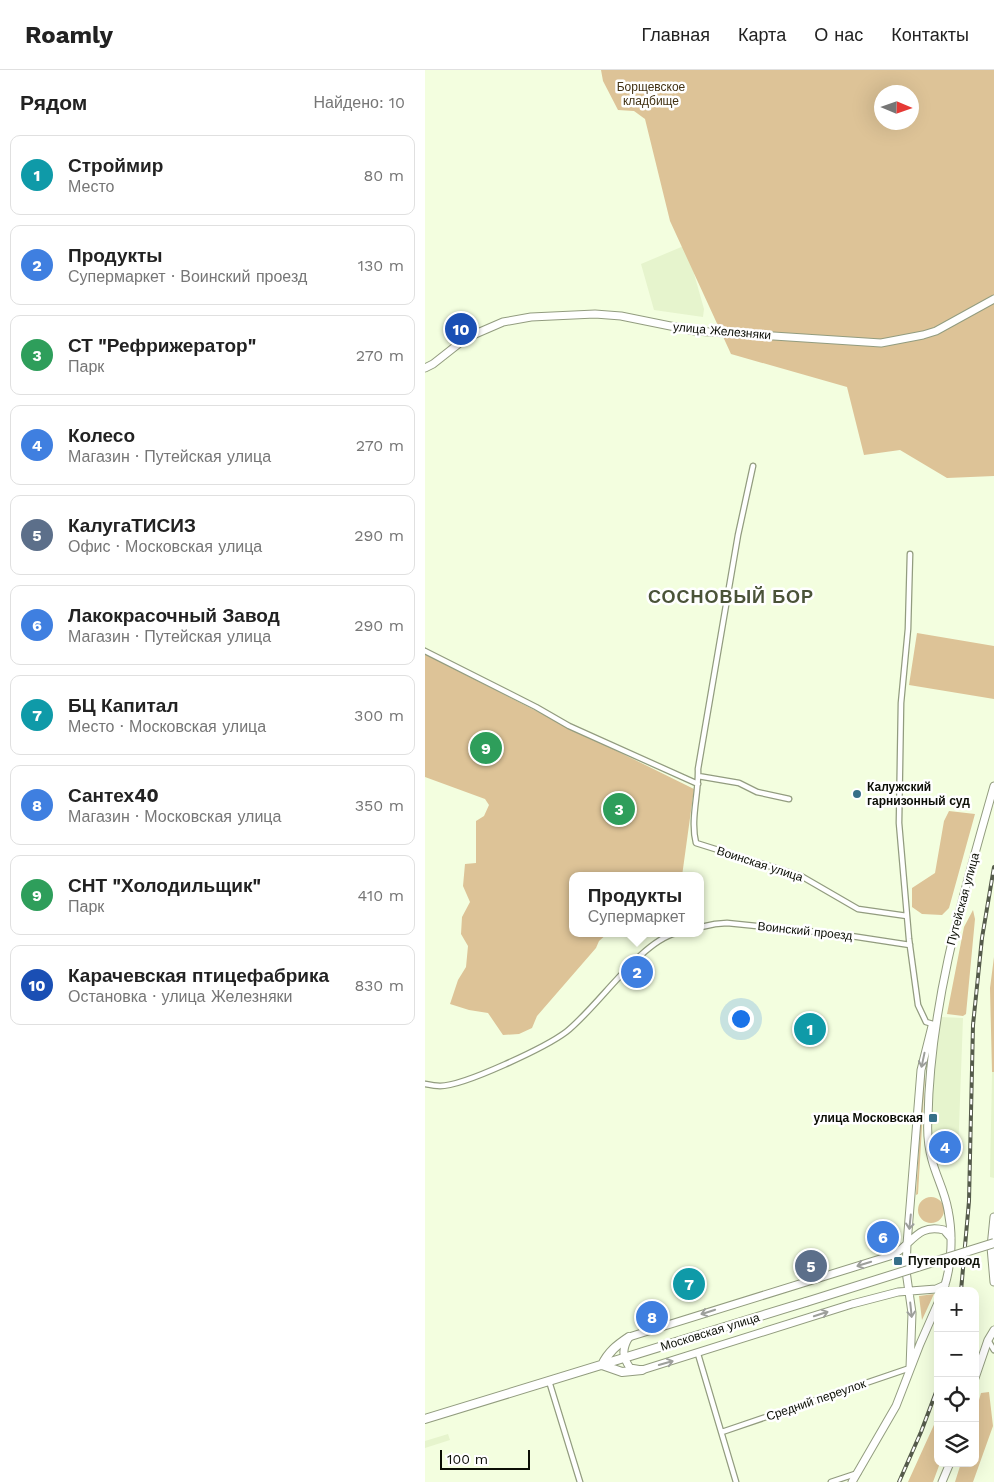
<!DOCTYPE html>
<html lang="ru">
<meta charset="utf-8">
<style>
:root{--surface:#fff;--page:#f2f2f2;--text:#222;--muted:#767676;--line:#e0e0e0;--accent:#111827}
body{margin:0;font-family:"Work Sans",sans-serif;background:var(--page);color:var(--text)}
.controls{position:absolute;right:15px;bottom:15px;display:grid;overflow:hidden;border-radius:10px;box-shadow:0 5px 20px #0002}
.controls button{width:45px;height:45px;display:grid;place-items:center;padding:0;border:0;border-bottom:1px solid var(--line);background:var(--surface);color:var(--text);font:25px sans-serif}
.compass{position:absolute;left:449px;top:15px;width:45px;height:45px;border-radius:50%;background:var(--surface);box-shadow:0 5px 20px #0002;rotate:92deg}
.scale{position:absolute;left:15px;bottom:12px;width:90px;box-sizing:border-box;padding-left:5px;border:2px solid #0b0e05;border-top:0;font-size:14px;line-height:18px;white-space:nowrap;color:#0b0e05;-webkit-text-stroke:4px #fff;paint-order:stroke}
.you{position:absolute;left:315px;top:948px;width:18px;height:18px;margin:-12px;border:4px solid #fff;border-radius:50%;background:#1a73e8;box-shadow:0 0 0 8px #1a73e833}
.badge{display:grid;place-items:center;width:32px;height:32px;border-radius:50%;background:var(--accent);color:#fff;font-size:16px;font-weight:700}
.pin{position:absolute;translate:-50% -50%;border:2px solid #fff;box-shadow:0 1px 5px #0006}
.popup{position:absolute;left:144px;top:802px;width:135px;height:65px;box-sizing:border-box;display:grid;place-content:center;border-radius:10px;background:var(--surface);filter:drop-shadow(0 1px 4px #0005);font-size:16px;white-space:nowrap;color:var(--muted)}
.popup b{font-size:19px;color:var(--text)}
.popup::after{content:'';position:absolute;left:50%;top:100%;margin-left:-10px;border:10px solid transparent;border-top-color:var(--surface)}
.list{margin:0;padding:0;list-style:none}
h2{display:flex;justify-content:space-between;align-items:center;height:65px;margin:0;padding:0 20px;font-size:21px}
h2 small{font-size:16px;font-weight:400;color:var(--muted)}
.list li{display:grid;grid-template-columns:32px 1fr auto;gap:15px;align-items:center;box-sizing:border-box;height:80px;margin:0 10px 10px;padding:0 10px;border:1px solid var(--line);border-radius:10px}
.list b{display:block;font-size:19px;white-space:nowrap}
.list p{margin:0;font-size:16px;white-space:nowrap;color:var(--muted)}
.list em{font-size:16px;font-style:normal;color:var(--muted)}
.icon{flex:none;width:28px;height:28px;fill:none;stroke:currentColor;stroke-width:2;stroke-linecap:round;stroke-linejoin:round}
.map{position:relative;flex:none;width:569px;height:1412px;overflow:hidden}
header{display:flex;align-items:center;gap:30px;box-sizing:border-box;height:70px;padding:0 25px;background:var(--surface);border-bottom:1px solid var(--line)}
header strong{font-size:24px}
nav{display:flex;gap:28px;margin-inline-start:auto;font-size:18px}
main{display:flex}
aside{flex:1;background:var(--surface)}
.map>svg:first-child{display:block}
</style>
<header>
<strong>Roamly</strong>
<nav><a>Главная</a><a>Карта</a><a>О нас</a><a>Контакты</a></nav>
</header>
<main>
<aside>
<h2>Рядом<small>Найдено: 10</small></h2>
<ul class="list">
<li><span class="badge" style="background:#0f9aa8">1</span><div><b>Строймир</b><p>Место</p></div><em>80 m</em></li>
<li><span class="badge" style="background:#3f7fe0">2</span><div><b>Продукты</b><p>Супермаркет · Воинский проезд</p></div><em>130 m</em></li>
<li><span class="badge" style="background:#2e9e5b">3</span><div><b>СТ &quot;Рефрижератор&quot;</b><p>Парк</p></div><em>270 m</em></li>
<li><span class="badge" style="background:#3f7fe0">4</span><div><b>Колесо</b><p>Магазин · Путейская улица</p></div><em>270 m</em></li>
<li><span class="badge" style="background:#5c6f8a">5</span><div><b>КалугаТИСИЗ</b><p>Офис · Московская улица</p></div><em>290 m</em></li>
<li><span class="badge" style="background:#3f7fe0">6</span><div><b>Лакокрасочный Завод</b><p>Магазин · Путейская улица</p></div><em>290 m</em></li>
<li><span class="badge" style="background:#0f9aa8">7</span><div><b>БЦ Капитал</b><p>Место · Московская улица</p></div><em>300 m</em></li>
<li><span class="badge" style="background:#3f7fe0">8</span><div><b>Сантех40</b><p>Магазин · Московская улица</p></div><em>350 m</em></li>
<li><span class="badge" style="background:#2e9e5b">9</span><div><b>СНТ &quot;Холодильщик&quot;</b><p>Парк</p></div><em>410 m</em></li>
<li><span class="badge" style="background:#1a4fb4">10</span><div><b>Карачевская птицефабрика</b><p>Остановка · улица Железняки</p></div><em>830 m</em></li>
</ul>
</aside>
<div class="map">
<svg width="569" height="1412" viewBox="0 0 569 1412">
<rect width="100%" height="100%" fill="#f3fedf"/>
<path fill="#e6f4cd" d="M261,175l18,64 -1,8 -49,-7 -13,-46z
M516,947l22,1 -5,136 -24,1 -3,-25 3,-55z
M567,1002h2v106l-4,-1z
M23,1364l2,6 -25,8v-7z"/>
<path fill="#ddc397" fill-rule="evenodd" d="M176,0h393v406l-47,2 -47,-28 -36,5 -17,-68 -116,-33 -61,-133 -25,-102 -11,-8 -16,-1 -15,-29zM457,22h30v30h-30z
M492,563l77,13v53l-85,-14z
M0,584l125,64 144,71 -12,87h-109v57h35l-9,8 -3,7 -59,68 -5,12 -13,6 -16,1 -15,-22 -19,-3 -19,-6 8,-24 8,-13 2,-21 -7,-12 1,-17 8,-15 -7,-16 2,-22 11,-1v-42l8,-5 5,-11 -4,-6 -60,-22z
M524,741l26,3 -26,94 -7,7 -20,-1 -10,-7v-19l23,-15 9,-52z
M548,840l2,9 -9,95 -3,2 -16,-2 17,-87z
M569,887v115h-2l-2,-84z
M500,1006l-7,118 -2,1 7,-114z
M493 1140a13 13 0 1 1 26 0a13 13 0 1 1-26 0Z
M509,1224l-1,2 -11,24 -3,-24z
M564,1322l4,34 -20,56h-18l6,-19h14v-49l6,-21z
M513,1346v47h2l-7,19h-25z"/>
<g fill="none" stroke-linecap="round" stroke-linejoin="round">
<defs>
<path id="street" d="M328,396l-15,69 -40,234c1,25 -8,50 -2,74l105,33 57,33 49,7
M485,484l-2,75 -7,74 -2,120 10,116 9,66 8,17 7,2
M0,581l111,56 33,19 129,58
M273,706l41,7 18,9 32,7
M276,857l14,-3 12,-1 111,11 72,11
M0,1014c5,1 10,2 15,2 24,0 106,-39 126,-54 31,-24 74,-90 110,-99
M563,1270l6,10
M273,1284l38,128
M124,1311l31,101
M297,1362l188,-64
M406,1412l27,-9"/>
<path id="secondary" d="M0,298l8,-4 33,-26 37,-16 28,-5 64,-3 26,2 74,15 186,12 42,-8 13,-4 58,-32
M569,1147l-3,30 3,35
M520,1215l-9,4 -38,3 -46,12 -210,66 -12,-2c-8,-12 -8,-19 -1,-31l264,-82c19,-11 25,-32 51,-25l7,8
M519,1218c8,-24 9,-54 4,-78 -3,-18 -12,-34 -16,-50 -4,-14 -5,-28 -4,-42 2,-114 35,-223 66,-332
M485,1298l2,-55 -6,-42 1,-27 14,-174 11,-44
M550,1308l13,-38 6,-10
M427,1412l44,-76 24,-62 18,-41
M517,1412l8,-19"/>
<path id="primary" d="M204,1267c-12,8 -21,15 -27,28l20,7 20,-2
M0,1349l381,-117"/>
</defs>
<use href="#street" stroke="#929c7f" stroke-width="7"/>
<use href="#secondary" stroke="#929c7f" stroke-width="9"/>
<use href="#primary" stroke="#929c7f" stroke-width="10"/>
<use href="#street" stroke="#fff" stroke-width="4.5"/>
<use href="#secondary" stroke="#fff" stroke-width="7"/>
<use href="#primary" stroke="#fff" stroke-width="8"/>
<defs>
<path id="rail" d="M536,1221l8,-90 4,-176 9,-87 12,-71
M474,1412l22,-50 17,-45"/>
</defs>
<use href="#rail" stroke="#555b4b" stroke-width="4"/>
<use href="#rail" stroke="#fff" stroke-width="2" stroke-dasharray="5.5" stroke-linecap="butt"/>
<defs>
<path id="primary-bridge" d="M381,1232l188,-59"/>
</defs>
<use href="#primary-bridge" stroke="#929c7f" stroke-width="10" stroke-linecap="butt"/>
<use href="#primary-bridge" stroke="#fff" stroke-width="8"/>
</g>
<defs><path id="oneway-shaft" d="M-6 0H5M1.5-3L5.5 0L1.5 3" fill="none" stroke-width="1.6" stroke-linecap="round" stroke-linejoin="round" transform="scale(1.25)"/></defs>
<g stroke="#9d9f9b">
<use href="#oneway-shaft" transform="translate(498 990) rotate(102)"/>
<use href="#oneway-shaft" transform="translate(485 1152) rotate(96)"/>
<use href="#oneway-shaft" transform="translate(439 1194) rotate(163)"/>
<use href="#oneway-shaft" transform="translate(486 1240) rotate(84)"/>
<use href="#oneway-shaft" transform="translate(283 1242) rotate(162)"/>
<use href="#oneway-shaft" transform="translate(396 1244) rotate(-18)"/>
<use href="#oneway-shaft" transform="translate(241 1293) rotate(-16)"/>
</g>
<g fill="#366f88" stroke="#fff" stroke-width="2">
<circle cx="432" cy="724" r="5"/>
<rect x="503" y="1043" width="10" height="10" rx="2.5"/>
<rect x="468" y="1186" width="10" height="10" rx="2.5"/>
</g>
<g text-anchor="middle" stroke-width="5" stroke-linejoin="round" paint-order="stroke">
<g font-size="12" fill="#423214" stroke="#fff">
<text x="226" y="21">Борщевское<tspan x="226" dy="14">кладбище</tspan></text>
</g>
<g font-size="12" fill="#0b0e05" stroke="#fff">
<text transform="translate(297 261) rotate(5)" y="4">улица Железняки</text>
<text transform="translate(335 794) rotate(18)" y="4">Воинская улица</text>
<text transform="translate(538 829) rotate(-75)" y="4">Путейская улица</text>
<text transform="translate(380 861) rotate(6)" y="4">Воинский проезд</text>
<text transform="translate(285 1262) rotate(-17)" y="4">Московская улица</text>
<text transform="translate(391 1330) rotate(-19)" y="4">Средний переулок</text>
</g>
<g font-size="12" font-weight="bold" fill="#0b0e05" stroke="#fff" text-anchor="start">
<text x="442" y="721">Калужский<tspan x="442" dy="14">гарнизонный суд</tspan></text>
<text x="498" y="1052" text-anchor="end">улица Московская</text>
<text x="483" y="1195">Путепровод</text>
</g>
<g font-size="18" font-weight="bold" letter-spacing="1" fill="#4a5338" stroke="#fff">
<text x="306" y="533">СОСНОВЫЙ БОР</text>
</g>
</g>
</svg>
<div class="controls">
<button>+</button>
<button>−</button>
<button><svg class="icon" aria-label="locate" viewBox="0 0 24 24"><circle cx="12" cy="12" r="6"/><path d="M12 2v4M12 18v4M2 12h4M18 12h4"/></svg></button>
<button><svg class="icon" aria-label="layers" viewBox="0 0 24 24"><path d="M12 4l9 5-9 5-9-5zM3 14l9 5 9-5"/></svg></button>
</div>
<svg class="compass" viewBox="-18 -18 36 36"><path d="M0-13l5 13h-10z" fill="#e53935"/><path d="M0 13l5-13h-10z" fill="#767676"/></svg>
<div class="scale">100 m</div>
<div class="you"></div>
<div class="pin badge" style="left:385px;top:959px;background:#0f9aa8">1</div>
<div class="pin badge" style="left:212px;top:902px;background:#3f7fe0">2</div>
<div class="popup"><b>Продукты</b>Супермаркет</div>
<div class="pin badge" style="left:194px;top:739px;background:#2e9e5b">3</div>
<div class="pin badge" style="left:520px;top:1077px;background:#3f7fe0">4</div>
<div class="pin badge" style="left:386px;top:1196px;background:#5c6f8a">5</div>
<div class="pin badge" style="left:458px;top:1167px;background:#3f7fe0">6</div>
<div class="pin badge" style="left:264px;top:1214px;background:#0f9aa8">7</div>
<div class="pin badge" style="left:227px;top:1247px;background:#3f7fe0">8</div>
<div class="pin badge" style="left:61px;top:678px;background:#2e9e5b">9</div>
<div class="pin badge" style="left:36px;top:259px;background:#1a4fb4">10</div>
</div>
</main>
